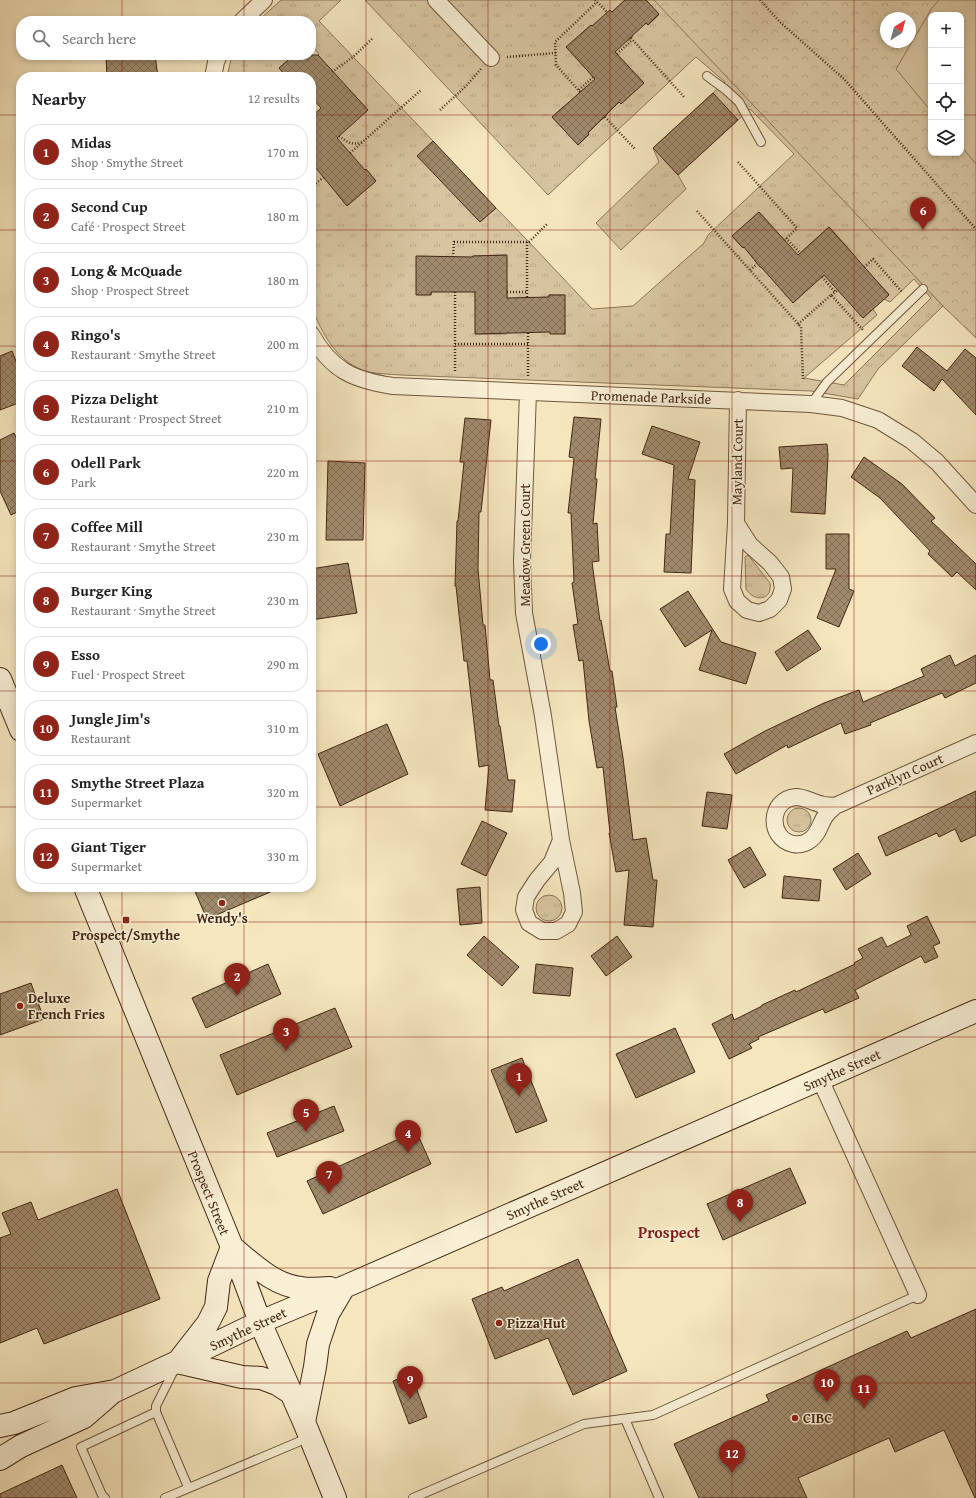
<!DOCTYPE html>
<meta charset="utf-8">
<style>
:root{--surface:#fff;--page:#f2f2f2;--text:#202124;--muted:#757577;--line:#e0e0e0;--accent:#8f2418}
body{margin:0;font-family:"Gentium Book Plus",serif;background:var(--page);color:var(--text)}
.controls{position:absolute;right:12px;top:12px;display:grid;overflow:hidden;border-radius:8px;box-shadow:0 2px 6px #0003}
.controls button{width:36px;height:36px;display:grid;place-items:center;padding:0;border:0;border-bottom:1px solid var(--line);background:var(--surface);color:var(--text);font:20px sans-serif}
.compass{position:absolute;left:880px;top:12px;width:36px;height:36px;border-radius:50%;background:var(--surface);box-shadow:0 2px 6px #0003;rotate:36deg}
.you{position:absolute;left:541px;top:644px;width:14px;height:14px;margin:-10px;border:3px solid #fff;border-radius:50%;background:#1a73e8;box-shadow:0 0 0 6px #1a73e833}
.badge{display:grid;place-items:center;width:26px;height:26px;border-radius:50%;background:var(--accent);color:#fff;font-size:13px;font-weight:700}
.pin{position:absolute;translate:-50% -33px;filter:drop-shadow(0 1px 2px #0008)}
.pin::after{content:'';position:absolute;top:21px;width:14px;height:12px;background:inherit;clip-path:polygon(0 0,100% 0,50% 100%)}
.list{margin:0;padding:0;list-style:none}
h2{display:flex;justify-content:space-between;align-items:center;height:52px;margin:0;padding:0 16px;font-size:17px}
h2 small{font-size:13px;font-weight:400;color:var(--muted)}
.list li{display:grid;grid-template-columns:26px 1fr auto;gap:12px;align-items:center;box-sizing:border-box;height:56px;margin:0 8px 8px;padding:0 8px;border:1px solid var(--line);border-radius:16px}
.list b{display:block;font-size:15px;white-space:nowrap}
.list p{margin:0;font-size:13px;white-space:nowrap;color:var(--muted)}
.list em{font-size:13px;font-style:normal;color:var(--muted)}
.icon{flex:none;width:22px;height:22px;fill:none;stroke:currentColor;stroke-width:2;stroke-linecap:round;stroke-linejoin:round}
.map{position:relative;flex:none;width:976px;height:1498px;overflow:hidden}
.search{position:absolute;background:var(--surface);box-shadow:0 2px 6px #0003;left:16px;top:16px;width:300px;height:44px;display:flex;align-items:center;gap:10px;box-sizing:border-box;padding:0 14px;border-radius:16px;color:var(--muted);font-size:15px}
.panel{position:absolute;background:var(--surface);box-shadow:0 2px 6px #0003;left:16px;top:72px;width:300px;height:820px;border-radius:16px}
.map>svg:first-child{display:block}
</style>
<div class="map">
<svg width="976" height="1498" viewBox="0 0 976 1498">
<defs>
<pattern id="grass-tufts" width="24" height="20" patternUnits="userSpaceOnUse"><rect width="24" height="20" fill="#d7c5a1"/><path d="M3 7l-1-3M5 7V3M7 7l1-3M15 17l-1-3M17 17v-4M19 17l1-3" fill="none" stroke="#baa98a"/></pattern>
<pattern id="park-crowns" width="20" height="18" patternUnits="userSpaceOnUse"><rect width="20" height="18" fill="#d7c5a1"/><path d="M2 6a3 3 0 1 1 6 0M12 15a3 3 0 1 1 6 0" fill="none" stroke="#baa98a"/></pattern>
<pattern id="building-cross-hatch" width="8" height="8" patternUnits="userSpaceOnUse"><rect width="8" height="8" fill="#a08a6c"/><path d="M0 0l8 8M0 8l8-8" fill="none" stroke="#847158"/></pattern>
</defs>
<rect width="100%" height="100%" fill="#f5e6be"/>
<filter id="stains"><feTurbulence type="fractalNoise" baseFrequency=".005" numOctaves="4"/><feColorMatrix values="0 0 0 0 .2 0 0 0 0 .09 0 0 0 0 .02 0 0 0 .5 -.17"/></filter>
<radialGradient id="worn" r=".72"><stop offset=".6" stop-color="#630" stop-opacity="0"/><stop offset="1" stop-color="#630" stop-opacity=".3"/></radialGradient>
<path fill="url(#grass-tufts)" stroke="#8d765a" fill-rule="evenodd" d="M281,0h60l-22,21 114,120 17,49 30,32 16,-14 33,34 63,67 41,-3 71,-63 4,-8 86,-81 -44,-45 -72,66 8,14 -65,61 -25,-27 63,-61 -6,-14 72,-66 -29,-25 -148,138 -183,-195h260l-13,12 -2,-2 -6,5 2,2 -12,11 -3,-3 -24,22 30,34 -17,11 -13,17 -3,-3 -12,11 26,28 11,-10 -4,-4 14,-13 3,2 5,-5 -2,-3 13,-11 3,3 23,-21 -31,-33 13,-11 2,2 5,-5 -2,-3 13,-12 4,4 11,-10 -13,-15h12l285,306 -65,63 -20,30 -47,-8 -411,-16c-10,-1 -21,-1 -31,-3 -32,-8 -47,-39 -58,-66v-145l30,31 -3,3 9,11 29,-25 -10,-12 -4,3 -28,-32 34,-30 -21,-23 -3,3 -29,-33 4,-3 -8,-9v-24h-53zM759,212l10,11 10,16 3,-2 14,20 33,-30 22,24 -2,3 12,10 28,30 -5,5 6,3 24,-23 17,19 -87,87 -40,-7 73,-63 -4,-6 -10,9 -36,-45 -64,-9 -3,3 -5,-6 2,-3 -11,-12 -3,2 -11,-12zM506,255l1,46h42v-6h15l1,39 -34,-5h-25v5h-30l-1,-45h-44v6l1,-34 41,-1 1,-4z
M232,55h62l-15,13 8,9h-60z
M748,555l22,28c3,17 -15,20 -24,6l-1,-32z
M787 820a12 12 0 1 1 24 0a12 12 0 1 1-24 0Z
M536 908a13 13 0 1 1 26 0a13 13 0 1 1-26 0Z"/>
<path fill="url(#park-crowns)" stroke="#8d765a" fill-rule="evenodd" d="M654,0h322v338l-33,-32zM931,15h30v138h-30zM886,18h24v24h-24z"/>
<path fill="#d7c5a1" stroke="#8d765a" d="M939,0h37v164l-15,-18v-131h-30v96l-35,-42 36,-61z"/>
<path fill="url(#building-cross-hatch)" stroke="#432614" d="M625,0h21l13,14 -11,11 -2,-2 -31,29 29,31 -23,21 -2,-2 -31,31 1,1 -11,11 -26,-28 43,-38 -29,-32 25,-22 1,1 18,-16 2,2z
M124,55h31l3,22h-51l-1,-20z
M294,55h24l50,55 -31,28 28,32 1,-1 10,12 -29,25 -36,-44v-45l10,-9 -10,-11v-20h-24l-8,-9z
M713,93l25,27 -60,55 -25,-27z
M433,141l63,67 -16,14 -63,-66z
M759,212l39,43 31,-28 60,68 -26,23 -39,-43 -31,28 -32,-36h-1l-16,-20 -1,1 -11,-12z
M507,255v43l42,-1v-2h16v39h-15v-2l-75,2v-42h-44v3h-15v-39l57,1v-1z
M917,347l30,24 18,-22 11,9v57l-34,-36 -8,12 -32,-25z
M12,351l9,23v28l-21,8v-54z
M574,417l27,2 -6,60h2l-4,45 4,-1 2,38 -7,1 8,59 1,-1 9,51h2l5,36h-2l8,51 10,82 13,-2 7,42h4l-4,47 -29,-2 5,-55 -13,2 -7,-39h1l-7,-66 -6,1 -8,-47 -6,-61 -4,1 -6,-36 5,-1 -6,-41 2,-1 -3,-69h-3l6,-55 -5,-1z
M465,418l26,2 -10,92h-2l-1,57 5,56h2l5,55h3l6,46h1l8,54h7l-3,32 -27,-2 4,-45 -10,2 -12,-106h-3l-8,-75h-1l2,-65h1l6,-59h-4z
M652,426l48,16 -12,37 7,1 -4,93 -27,-1 2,-38h4l4,-69 -32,-11z
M14,433l7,15v62l-10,5 -11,-24v-51z
M827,444l1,11 -3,59 -34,-2 2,-44 -12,1 -2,-22z
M864,457l38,27 33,34 -4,3 45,43v26l-19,-18 -5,5 -24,-23 2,-3 -50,-53 -29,-21z
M328,461l37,2 -2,77h-37z
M826,534h23v55l5,2 -15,36 -22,-9 19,-49h-10z
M348,563l9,50 -46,7v-51z
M688,591l33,51 35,11 -10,31 -47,-14 13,-40 -27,17 -25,-38z
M808,630l13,19 -34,22 -12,-19z
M950,655l5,11 21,-11v28l-31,15 -3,-5 -72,30 1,2 -26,9 -4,-11 -53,25 -1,-3 -51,29 -12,-20 41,-23 59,-28 35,-13 4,12 61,-26 -3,-7z
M387,724l21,50 -68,32 -22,-52z
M976,791v44l-15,7 -6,-13 -16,8 -2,-4 -51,23 -8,-19z
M707,792l25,3 -5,34 -25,-3z
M482,821l25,12 -21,43 -25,-12z
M750,847l16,28 -22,13 -16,-28z
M858,853l13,21 -25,16 -13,-21z
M784,876l37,4 -2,21 -37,-3z
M193,887h89l-75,32z
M480,887l2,36 -22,2 -3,-36z
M927,916l13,27 -7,3 5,11 -13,6 -4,-7 -66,34 4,8 -34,15 -2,-4 -65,28 1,2 -10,5 3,4 -23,11 -17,-35 20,-10 2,6 28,-14v-1l33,-15 1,2 59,-28 -1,-1 9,-5 -5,-9 24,-12 5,10 24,-12 -4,-9z
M484,936l35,31 -17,19 -35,-31z
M617,936l15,21 -26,19 -15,-20z
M268,964l13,30 -75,34 -14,-30z
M536,964l37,4 -3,28 -37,-3z
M31,983l13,36 -44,16v-41z
M335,1008l17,39 -115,48 -17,-40z
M675,1028l20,44 -59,26 -20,-44z
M522,1058l25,63 -31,12 -25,-63z
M334,1106l10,25 -67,26 -10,-24z
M416,1131l15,33 -108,50 -16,-33z
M790,1168l16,35 -83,37 -16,-36z
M117,1189l43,110 -116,45 -7,-16 -37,15v-105l11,-4 -9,-21 29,-11 7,18z
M578,1259l49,112 -54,24 -25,-57 -53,21 -23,-60 30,-12 2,4z
M976,1309v189h-1l-31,-68 -49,22 -6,-14 -91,40 9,20h-108l-25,-54 95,-43 -3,-6 141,-64 4,7z
M411,1374l16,43 -18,7 -16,-43z
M62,1465l15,33h-77v-4z"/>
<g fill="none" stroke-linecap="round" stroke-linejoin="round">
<defs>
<path id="service" d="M707,76l19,14 13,12 22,40
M811,404l16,-22 96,-93
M175,1368l-19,38v6l32,75
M625,1419l34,79
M105,1498l-3,-3 -21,-48 75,-35
M165,1498l145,-61
M413,1498l171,-74 69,-9 265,-120"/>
<path id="minor" d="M436,0l55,58
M242,21l22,-21
M213,77l3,-15 3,-7
M311,334c20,36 42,46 82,52l418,18 31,4 36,12 34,21 25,21 39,43
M528,392l-6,169 2,52 19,103 18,124 11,53 2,19 -6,12 -12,7h-14l-13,-8 -5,-13 2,-13 11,-17 15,-18 9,-22
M736,523l14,22 20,18 11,14 2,12 -4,11 -9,9 -11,4 -12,-3 -10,-9 -5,-12 4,-66 2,-123
M835,806c-5,-1 -11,0 -15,-2 -8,-2 -16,-7 -24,-7 -27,2 -29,41 -3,47 6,1 12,0 17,-4 9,-6 10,-17 16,-25 3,-4 6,-6 9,-9l141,-63
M820,1079l98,216"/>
<path id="secondary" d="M0,679l21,51
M85,887l147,360 28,75 44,100 31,76
M232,1247c21,17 41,38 69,41 9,2 20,0 29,0
M180,1359l28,-36 8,-16 3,-26 13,-34
M177,1362l65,15 19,1 16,6 14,9
M304,1422l11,-55 3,-23 10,-30 16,-27
M0,1426l14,-3 62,-25 39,-7 62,-29 83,-40 84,-35 632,-276
M0,1459l21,-13 63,-29 30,-26"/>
</defs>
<use href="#service" stroke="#70563e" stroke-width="10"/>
<use href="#minor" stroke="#70563e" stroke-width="18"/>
<use href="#secondary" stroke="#432614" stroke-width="24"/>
<path stroke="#432614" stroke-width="2.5" stroke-dasharray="1 2" stroke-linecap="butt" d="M595,0l12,12
M760,0l20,22 64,57 132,150
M631,38l54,60
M617,54l15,-14
M507,57l49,-4
M332,72l21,-15 20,-19
M579,90l14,-13
M580,92l-24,-27 -1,-23 42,-40
M440,110l25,-23 16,-18
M605,117l30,32
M339,136c8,6 13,10 23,6
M350,153l71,-63
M738,162l59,66 -12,12
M311,187l13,-10
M697,211l104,116 2,52
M786,238l14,15
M527,242v56
M453,257l1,-15h75l18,-18
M864,267l9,-8 29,33
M750,270l7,-6
M822,277l13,15
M455,292v81
M507,292h20
M831,295l7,-5
M798,324l33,-29 32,35
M528,333v43
M455,344h73"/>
<use href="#service" stroke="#f8efd5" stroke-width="8"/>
<use href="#minor" stroke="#f8efd5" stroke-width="16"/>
<use href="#secondary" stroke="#f8efd5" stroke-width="22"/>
</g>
<path fill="none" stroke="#8f2418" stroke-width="1" stroke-opacity="0.55" d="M122,0v21M244,0v21M366,0v1498M488,0v1498M610,0v1498M732,0v1498M854,0v1498M122,55v22M244,55v22M0,115h21M311,115h620M961,115h15M0,230h21M311,230h665M0,346h21M311,346h665M0,461h21M311,461h665M0,576h21M311,576h665M0,691h21M311,691h665M0,807h21M311,807h665M122,887v611M244,887v611M0,922h976M0,1037h976M0,1152h976M0,1268h976M0,1383h976"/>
<g fill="#8f2418" stroke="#f8efd5" stroke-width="1.5">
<circle cx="222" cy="903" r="4"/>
<rect x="122" y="916" width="8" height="8" rx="2"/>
<circle cx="20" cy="1006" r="4"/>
<circle cx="499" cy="1323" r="4"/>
<circle cx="795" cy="1418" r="4"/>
</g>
<g text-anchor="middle" stroke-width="3" stroke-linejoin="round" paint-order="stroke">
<g font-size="14" fill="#432614" stroke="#f8efd5">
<text transform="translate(651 397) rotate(2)" y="5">Promenade Parkside</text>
<text transform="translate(737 462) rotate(-89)" y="5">Mayland Court</text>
<text transform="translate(525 545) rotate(-90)" y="5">Meadow Green Court</text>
<text transform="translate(905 774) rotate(-24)" y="5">Parklyn Court</text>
<text transform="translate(842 1070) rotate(-24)" y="5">Smythe Street</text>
<text transform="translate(209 1193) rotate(68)" y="5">Prospect Street</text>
<text transform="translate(545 1199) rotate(-24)" y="5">Smythe Street</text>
<text transform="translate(248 1329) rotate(-25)" y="5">Smythe Street</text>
</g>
<g font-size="14" font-weight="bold" fill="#432614" stroke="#f8efd5" text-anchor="start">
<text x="222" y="923" text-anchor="middle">Wendy's</text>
<text x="126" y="940" text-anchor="middle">Prospect/Smythe</text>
<text x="28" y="1003">Deluxe<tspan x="28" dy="16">French Fries</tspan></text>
<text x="507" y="1328">Pizza Hut</text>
<text x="803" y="1423">CIBC</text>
</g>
<g font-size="16" font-weight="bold" fill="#7a1f14" stroke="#f8efd5">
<text x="669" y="1238">Prospect</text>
</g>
</g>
<rect width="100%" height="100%" filter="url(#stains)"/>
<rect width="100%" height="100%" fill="url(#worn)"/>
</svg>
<div class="controls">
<button>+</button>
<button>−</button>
<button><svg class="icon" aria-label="locate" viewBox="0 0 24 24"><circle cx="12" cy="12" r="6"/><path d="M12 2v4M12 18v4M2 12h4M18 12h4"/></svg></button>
<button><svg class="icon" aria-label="layers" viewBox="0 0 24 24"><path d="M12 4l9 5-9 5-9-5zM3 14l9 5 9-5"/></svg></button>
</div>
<svg class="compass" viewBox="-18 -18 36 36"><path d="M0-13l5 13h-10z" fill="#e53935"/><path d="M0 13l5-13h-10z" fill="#757577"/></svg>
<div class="you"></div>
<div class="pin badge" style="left:519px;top:1096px">1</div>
<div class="pin badge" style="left:237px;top:996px">2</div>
<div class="pin badge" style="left:286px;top:1051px">3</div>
<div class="pin badge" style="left:408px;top:1153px">4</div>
<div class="pin badge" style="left:306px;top:1132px">5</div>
<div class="pin badge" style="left:923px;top:230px">6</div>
<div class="pin badge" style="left:329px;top:1194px">7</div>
<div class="pin badge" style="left:740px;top:1222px">8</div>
<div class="pin badge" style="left:410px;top:1399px">9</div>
<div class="pin badge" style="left:827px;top:1402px">10</div>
<div class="pin badge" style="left:864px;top:1408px">11</div>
<div class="pin badge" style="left:732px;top:1473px">12</div>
<div class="search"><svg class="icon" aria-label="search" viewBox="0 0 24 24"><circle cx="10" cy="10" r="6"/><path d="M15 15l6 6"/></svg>Search here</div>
<section class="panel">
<h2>Nearby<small>12 results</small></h2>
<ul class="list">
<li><span class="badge">1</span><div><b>Midas</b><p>Shop · Smythe Street</p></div><em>170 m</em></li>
<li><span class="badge">2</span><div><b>Second Cup</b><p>Café · Prospect Street</p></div><em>180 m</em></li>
<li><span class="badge">3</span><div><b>Long &amp; McQuade</b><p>Shop · Prospect Street</p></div><em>180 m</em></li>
<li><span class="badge">4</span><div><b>Ringo's</b><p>Restaurant · Smythe Street</p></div><em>200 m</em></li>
<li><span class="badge">5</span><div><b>Pizza Delight</b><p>Restaurant · Prospect Street</p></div><em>210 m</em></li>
<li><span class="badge">6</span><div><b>Odell Park</b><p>Park</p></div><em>220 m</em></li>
<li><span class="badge">7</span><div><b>Coffee Mill</b><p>Restaurant · Smythe Street</p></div><em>230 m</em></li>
<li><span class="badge">8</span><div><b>Burger King</b><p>Restaurant · Smythe Street</p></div><em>230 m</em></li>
<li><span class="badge">9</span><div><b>Esso</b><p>Fuel · Prospect Street</p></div><em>290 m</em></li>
<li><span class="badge">10</span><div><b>Jungle Jim's</b><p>Restaurant</p></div><em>310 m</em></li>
<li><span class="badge">11</span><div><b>Smythe Street Plaza</b><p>Supermarket</p></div><em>320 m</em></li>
<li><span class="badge">12</span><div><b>Giant Tiger</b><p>Supermarket</p></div><em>330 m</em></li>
</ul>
</section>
</div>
